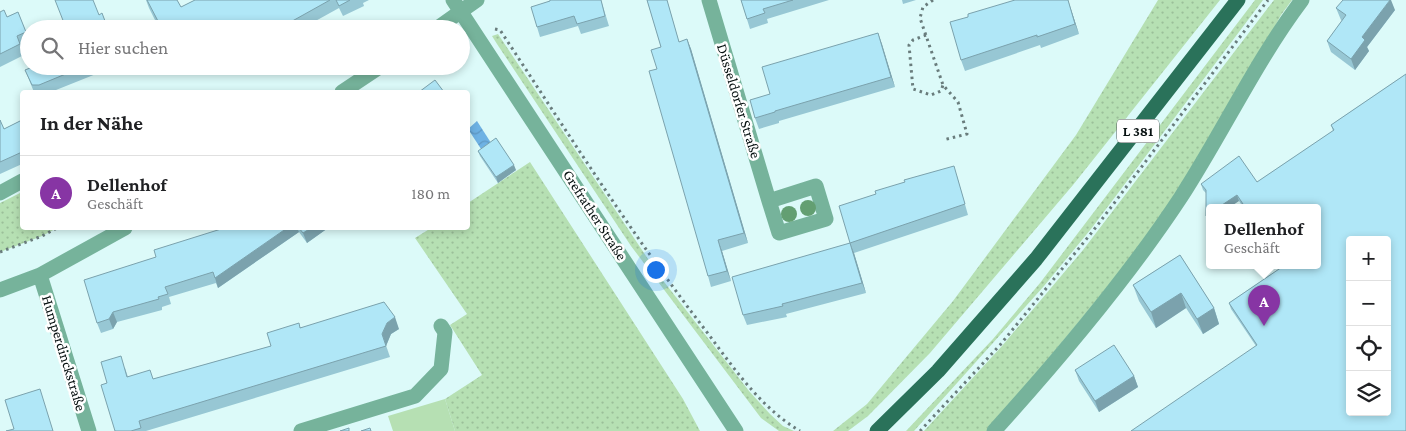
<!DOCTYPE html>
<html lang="de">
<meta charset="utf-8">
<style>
:root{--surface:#fff;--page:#f2f2f2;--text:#202124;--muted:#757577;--line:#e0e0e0;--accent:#8735a4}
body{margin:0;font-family:"Crimson Pro",serif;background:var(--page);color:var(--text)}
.controls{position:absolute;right:15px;bottom:15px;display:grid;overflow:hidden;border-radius:5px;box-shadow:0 2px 8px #0003}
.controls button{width:45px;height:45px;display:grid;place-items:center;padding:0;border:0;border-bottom:1px solid var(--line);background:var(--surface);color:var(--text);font:25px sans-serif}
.you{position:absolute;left:655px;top:269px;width:18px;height:18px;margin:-12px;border:4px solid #fff;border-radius:50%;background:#1a73e8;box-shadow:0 0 0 8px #1a73e833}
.badge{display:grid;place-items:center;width:32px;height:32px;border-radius:50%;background:var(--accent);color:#fff;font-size:16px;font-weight:700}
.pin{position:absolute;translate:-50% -41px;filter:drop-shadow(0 1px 2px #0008)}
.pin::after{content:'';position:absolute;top:26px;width:18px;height:15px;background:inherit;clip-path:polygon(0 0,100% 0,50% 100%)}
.popup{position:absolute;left:1206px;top:204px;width:115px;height:65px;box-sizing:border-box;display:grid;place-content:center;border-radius:5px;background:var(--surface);filter:drop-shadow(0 1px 4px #0005);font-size:16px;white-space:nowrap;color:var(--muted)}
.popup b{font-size:19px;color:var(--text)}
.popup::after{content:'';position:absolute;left:50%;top:100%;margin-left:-10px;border:10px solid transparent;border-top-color:var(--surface)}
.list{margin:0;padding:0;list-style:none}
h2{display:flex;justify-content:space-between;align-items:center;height:65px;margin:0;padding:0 20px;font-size:21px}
h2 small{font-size:16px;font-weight:400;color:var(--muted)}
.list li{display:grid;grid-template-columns:32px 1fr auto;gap:15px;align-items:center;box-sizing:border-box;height:75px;padding:0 20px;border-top:1px solid var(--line)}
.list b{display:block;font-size:19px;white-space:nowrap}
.list p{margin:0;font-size:16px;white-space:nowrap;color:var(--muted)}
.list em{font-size:16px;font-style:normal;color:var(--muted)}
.icon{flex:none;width:28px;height:28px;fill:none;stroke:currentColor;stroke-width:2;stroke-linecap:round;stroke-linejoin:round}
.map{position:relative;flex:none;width:1406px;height:431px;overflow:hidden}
.search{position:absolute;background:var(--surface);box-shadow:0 2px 8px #0003;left:20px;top:20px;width:450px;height:55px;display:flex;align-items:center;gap:12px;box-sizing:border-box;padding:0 18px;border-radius:28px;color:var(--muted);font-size:19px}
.panel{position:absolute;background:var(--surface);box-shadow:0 2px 8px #0003;left:20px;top:90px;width:450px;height:140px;border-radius:5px}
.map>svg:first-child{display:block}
</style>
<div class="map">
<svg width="1406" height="431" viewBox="0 0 1406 431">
<defs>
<pattern id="grass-dots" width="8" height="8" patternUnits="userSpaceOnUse" patternTransform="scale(1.25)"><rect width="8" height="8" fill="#b6e0b3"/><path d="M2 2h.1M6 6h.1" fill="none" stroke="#9bbf99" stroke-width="1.8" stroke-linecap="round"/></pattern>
<pattern id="water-waves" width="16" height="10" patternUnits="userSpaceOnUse" patternTransform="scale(1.25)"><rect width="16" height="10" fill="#6eb2e4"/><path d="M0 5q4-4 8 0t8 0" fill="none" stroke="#5e98c3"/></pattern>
</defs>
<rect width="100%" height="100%" fill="#dcfaf9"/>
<path fill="url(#grass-dots)" d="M1158,0h62l-147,185 -143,168 -62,63 -20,15h-15l34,-27 86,-103 123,-166z
M1255,0h8l-172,229 -47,57 -130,145h-8l87,-92 47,-56z
M1274,0h18l-11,15c-32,59 -63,122 -102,177 -59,84 -126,161 -192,239h-63l78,-85 81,-96z
M498,34l160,240 91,117 21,23 13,12 11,5h-15l-18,-13 -130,-172 -134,-202 -5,-8z
M530,162l153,237 17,32h-245l-10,-32 37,-24 -32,-50 17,-11 -52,-76 16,-10h37v-25z
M22,192v36h35l-15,8 -42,16v-49z"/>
<path fill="#b6e0b3" d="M445,399l10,32h-62l-5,-15z"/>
<path fill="url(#water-waves)" d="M477,121l16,25 -10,6 -15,-23z"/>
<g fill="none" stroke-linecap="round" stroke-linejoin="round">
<path stroke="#697c7c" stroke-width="3" stroke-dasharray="2.5 4" stroke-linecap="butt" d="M933,0l-10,7 -3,11 2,6 21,61 15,17 9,32 -24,6
M495,29l5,1c66,100 130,202 203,297 29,38 55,79 97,104
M926,35l-13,5 -4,5 4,44 18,6 10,-4 2,-6
M0,252l42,-16 15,-8
M920,431l80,-86 93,-114 175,-231"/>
<path stroke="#76b39b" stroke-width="15" d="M453,0l283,431
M709,0l60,201 10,32 47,-14 -10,-33 -47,15
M436,29l41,-29
M342,92l39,-26
M0,193l22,-12
M40,275l49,156
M0,290l40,-15 85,-47
M301,431l114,-35 26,-27 4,-37 -4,-6
M994,431c66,-73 133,-152 187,-234 42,-65 75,-136 121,-197"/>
<path stroke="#2a725a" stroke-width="15" d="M877,431l61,-60 98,-112 202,-259"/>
</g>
<g fill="#639f72">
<circle cx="808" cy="208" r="8"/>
<circle cx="789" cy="214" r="8"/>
</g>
<path fill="#97c7d4" d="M146,0h31l4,7 14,-7h174l-6,3 1,3 -21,10 -4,-8 -38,21h-151l7,-5 -8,-16z
M550,0h51l8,26 -28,8 -3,-8 -38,11 -3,-10 13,-26z
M647,0h20l12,42 8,-3 4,10 57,194 -26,8 9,30 -20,6 -3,-11 -51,-207 4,-22z
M741,0h88l-62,19 1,4 -18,6z
M902,0h14l-13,4z
M1068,0l11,34 -38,14 -1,-3 -75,26 -4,-11z
M1336,8l59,2 -28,37 2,4 -14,19 -24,-18 -4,-11 15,-20 -1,-1z
M0,12l7,5 11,-5 11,28v4l-8,3 3,8 -24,12z
M878,33l17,54 -116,34v2l-20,6 -4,-11 15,-24z
M35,66h81l-65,26h-17l-9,-22z
M1406,74v357l-150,-85 -25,-37 -2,-6 54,-37v-1h35v-58h-75l-4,-6 -29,6v13l-2,2 -2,-6v-23l-3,-3 -2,-6 56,-2 76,-51 -2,-6z
M0,120l4,9 18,-9v44l-22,10z
M478,151l38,19 -18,13 -18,-27z
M957,176l11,39 -114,38 12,40 -80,21 1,3 -40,8 -4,-10 107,-72z
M217,228h111l-21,15 -8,-11 -81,56 -2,-5 -47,14 2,7 -9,3v3l-45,12 -4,7 -12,4 -4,-10 59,-66 62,-27z
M1180,255l34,53 5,16 -16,10 -17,-26 -30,20 -17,-27 -6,-16z
M300,327l99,2 -8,5 -5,12 4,11 -244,74h-31l-8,-48 18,-15 3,9 25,2 118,-33z
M1075,370l59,6 4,11 -39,25 -20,-31z"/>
<path fill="#7ba2ad" d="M1068,0l11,34 -4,-10z
M1390,0h1l4,10 -28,37 2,4 -14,19 -4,-11 11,-22z
M878,33l4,11 13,43 -4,-10z
M687,39l4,10 57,194 -4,-10z
M514,165l2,5 -18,13 -2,-6z
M1237,195l2,6 -9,6h-11z
M1210,213v7l-2,2 -2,-6z
M287,228h10l2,4 -81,56 -3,-10z
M311,228h17l-21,15 -4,-10z
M718,240l4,11 9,30 -4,-10z
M850,243l4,10 12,40 -4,-10z
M1181,293l5,15 -30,20 -5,-16z
M1214,308l5,16 -16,10 -6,-15z
M113,312l4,10 -4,7 -4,-10z
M395,317l4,12 -8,5 -5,12 4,11 -8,-23 5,-11z
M1134,376l4,11 -39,25 -4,-11z"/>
<path fill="#b0e7f7" stroke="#7ba2ad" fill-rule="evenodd" d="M55,0h38l6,15 3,-2 6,16h-44l2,-1z
M147,0h30l4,7 14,-7h135l-52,29h-60l-4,-8 -14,8h-50l-1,-1 10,-5z
M336,0h14l-11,6z
M550,0h51l4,16 -28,8 -3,-8 -37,11 -6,-20 19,-6z
M647,0h20l12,42 8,-3 57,194 -26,7 9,31 -19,5 -59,-205 8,-2 -6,-19 10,-3z
M741,0h52l-30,9 2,4 -18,6z
M1015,0h53l7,24 -38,13v-2l-76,25 -11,-38 18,-5v-3z
M1343,0h47l-28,37 3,3 -14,19 -24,-18 19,-26 -10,-7z
M4,10l3,7 11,-5 8,20 -9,4 3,8 -20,10v-42z
M878,33l13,44 -116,34v1l-20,6 -5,-18 20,-6 -8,-27z
M35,66h50l-46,19h-7l-7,-15z
M1406,74v357h-275l126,-86 -28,-42 56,-38h33v-58h-73l-8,-12 -18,12h-9v6l-4,3v-26l-5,-6 38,-28 18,26 77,-52 -3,-5zM1350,240h37v172h-37z
M435,80l9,12h-25z
M0,120l4,9 18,-9v32l-22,10z
M496,138l18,27 -18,12 -18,-26z
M954,166l11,38 -115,39 12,40 -80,21 1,2 -40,9 -11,-38 118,-34 -11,-37 37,-12 -1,-3 30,-9 -1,-2z
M220,228h67l-72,50 -2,-6 -48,15 3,7 -10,3 1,2 -46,13 -4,7 -12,4 -13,-43 72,-23 -2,-7 67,-21z
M299,228h12l-8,5z
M1180,255l34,53 -17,11 -16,-26 -30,19 -18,-27z
M384,302l11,15 -8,6 -5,11 4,12 -247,75 2,7 -10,3h-16l-14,-46 6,-2 -6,-21 20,-6 6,21 23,-7 3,9 118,-33 -4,-13 32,-10 1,5z
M1114,345l20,31 -39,25 -20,-31z
M40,389l13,42h-47l8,-2 -9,-29z
M349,428v3h-9z
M370,428l1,3h-10z"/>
<g text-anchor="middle" stroke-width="5" stroke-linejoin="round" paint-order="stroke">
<rect fill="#fff" stroke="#515858" stroke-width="1" x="1117" y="119.5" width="42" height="23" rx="4"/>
<g font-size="14" font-weight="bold" fill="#071111">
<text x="1138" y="136">L 381</text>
</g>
<g font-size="15" fill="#071111" stroke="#fff">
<text transform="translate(739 101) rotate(73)" y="5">Düsseldorfer Straße</text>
<text transform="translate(595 215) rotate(57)" y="5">Grefrather Straße</text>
<text transform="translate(64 353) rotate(73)" y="5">Humperdinckstraße</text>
</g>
</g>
</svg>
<div class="controls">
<button>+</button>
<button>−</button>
<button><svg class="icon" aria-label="locate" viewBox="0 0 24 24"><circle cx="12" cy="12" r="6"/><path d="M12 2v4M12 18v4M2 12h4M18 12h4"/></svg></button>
<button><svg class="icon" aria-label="layers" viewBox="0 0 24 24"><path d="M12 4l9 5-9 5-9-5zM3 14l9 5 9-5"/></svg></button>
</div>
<div class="you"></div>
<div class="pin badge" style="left:1264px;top:326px">A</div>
<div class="popup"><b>Dellenhof</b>Geschäft</div>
<div class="search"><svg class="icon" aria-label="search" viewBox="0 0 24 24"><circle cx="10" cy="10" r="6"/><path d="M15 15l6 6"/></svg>Hier suchen</div>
<section class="panel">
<h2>In der Nähe<small></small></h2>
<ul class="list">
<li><span class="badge">A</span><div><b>Dellenhof</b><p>Geschäft</p></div><em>180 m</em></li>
</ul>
</section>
</div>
